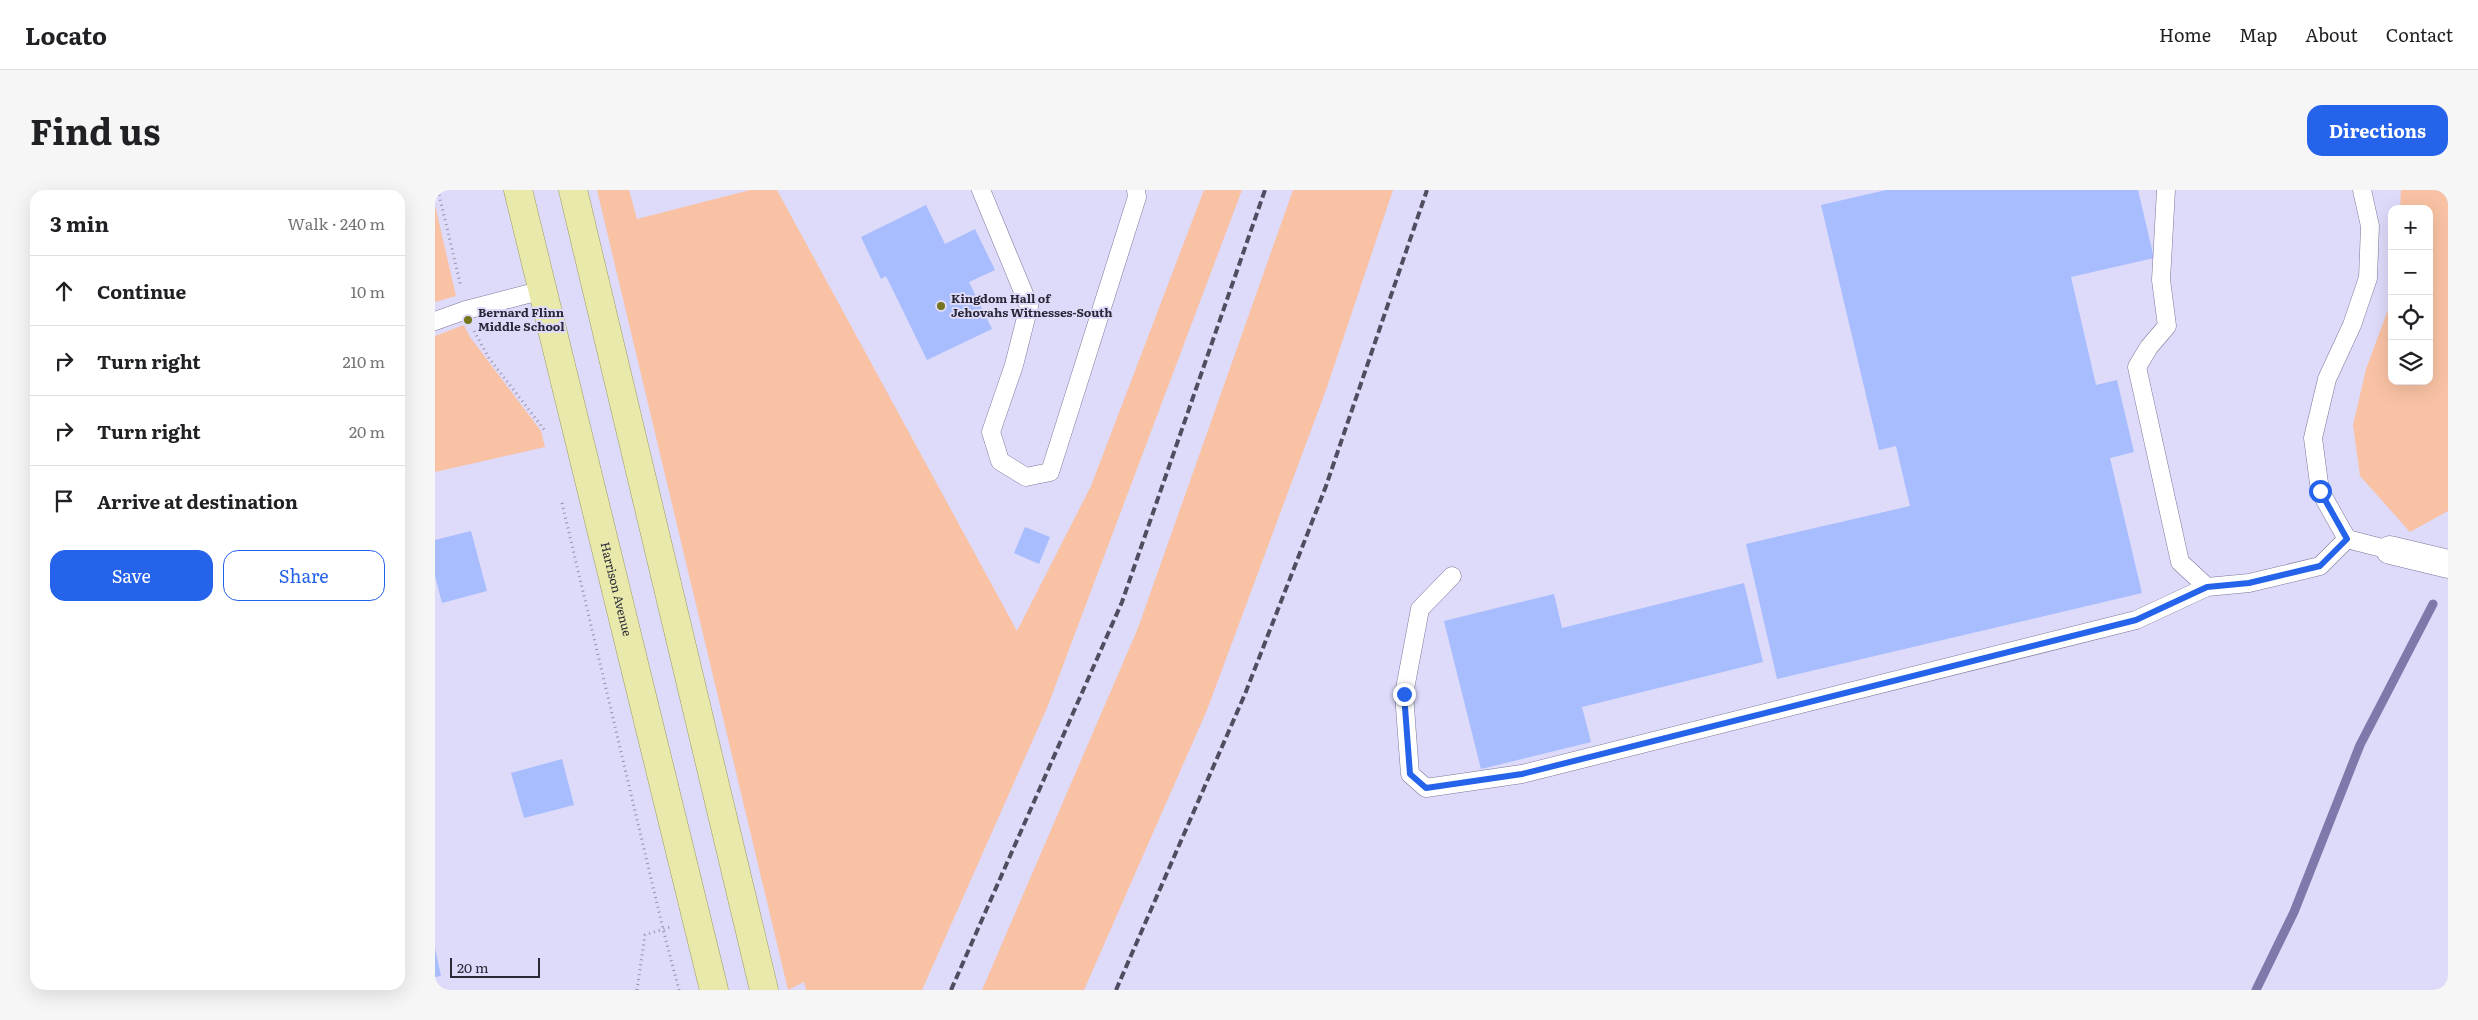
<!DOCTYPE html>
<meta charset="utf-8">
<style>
:root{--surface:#fff;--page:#f6f6f6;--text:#202124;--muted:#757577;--line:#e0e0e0;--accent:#2563eb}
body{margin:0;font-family:Literata,serif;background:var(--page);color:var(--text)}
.controls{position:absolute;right:15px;top:15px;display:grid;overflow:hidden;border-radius:10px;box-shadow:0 5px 20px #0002}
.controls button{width:45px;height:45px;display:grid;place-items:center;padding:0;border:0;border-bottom:1px solid var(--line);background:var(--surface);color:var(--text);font:25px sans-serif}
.scale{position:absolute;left:15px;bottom:12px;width:90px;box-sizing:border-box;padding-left:5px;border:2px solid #2a2837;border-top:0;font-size:14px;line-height:18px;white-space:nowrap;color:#2a2837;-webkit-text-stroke:4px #dddafa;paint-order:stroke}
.stop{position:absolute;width:15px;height:15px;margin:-11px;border:4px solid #2563eb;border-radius:50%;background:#fff}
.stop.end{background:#2563eb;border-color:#fff;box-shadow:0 1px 5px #0008}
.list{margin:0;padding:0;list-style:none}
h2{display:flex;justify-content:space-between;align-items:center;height:65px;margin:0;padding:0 20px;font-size:21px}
h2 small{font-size:16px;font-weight:400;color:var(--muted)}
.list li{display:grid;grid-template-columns:32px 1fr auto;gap:15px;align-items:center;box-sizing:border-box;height:70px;padding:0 20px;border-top:1px solid var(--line)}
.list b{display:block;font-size:19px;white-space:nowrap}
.list em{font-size:16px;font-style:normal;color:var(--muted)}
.actions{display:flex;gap:10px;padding:15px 20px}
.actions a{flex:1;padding:11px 0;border:1px solid var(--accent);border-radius:15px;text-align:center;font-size:18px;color:var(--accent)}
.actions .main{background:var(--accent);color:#fff}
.icon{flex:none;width:28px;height:28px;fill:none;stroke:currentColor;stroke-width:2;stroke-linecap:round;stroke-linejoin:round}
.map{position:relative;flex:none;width:2013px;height:800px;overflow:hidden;border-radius:15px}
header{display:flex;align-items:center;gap:30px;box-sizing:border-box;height:70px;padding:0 25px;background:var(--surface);border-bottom:1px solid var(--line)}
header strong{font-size:24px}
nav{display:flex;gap:28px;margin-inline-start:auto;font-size:18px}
.intro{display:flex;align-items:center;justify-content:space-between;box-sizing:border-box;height:120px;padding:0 30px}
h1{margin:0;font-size:35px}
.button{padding:12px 22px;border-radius:15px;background:var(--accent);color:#fff;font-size:18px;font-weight:700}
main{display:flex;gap:30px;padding:0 30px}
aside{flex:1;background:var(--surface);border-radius:15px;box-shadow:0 5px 20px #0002}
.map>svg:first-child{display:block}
</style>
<header>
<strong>Locato</strong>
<nav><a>Home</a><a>Map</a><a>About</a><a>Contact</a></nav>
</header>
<div class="intro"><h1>Find us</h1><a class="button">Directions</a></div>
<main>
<aside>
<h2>3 min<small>Walk · 240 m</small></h2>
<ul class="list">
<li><svg class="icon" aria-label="ahead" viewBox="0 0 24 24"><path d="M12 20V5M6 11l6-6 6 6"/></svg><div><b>Continue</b></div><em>10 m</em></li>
<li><svg class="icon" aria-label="right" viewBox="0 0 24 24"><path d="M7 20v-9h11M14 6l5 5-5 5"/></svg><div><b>Turn right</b></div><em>210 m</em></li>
<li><svg class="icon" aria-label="right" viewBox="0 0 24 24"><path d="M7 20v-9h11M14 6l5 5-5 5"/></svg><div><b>Turn right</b></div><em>20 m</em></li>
<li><svg class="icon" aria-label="arrive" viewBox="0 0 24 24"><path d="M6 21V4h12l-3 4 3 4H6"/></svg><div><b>Arrive at destination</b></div></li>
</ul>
<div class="actions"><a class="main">Save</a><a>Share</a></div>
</aside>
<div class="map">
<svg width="2013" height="800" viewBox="0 0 2013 800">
<rect width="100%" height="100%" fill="#dddafa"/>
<path fill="#f9c2a4" d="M162,0h32l8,29 113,-29h27l240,441 74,-145 113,-296h38l-195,518 -125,282h-116l-2,-8 -16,8z
M858,0h100l-67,200 -119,320 -123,280h-102l156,-362z
M1966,0h47v321l-38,21 -50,-56 -7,-51 13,-56 26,-70v82h37v-172h-29z
M0,15l21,91 -21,6z
M29,135l6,12 71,94 4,16 -110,25v-136z"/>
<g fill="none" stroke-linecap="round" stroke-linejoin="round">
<path stroke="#7f78aa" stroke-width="9" d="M1821,800l38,-78 66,-167 73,-141"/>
</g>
<path fill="#a8bdfd" d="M1451,0h252l16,68 -83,19 25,108 21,-5 17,72 -24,6 32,135 -365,86 -31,-135 164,-38 -14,-60 -17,4 -58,-245z
M491,15l19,39 30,-15 20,41 -26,12 23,47 -65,31 -41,-84 -5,3 -20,-42z
M590,337l25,10 -11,27 -25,-11z
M36,341l16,60 -45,12 -7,-27v-36z
M1309,393l19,79 -181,45 9,35 -110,27 -37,-148 110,-27 8,34z
M127,569l12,46 -50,13 -13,-45z
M0,758l6,28 -6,1z"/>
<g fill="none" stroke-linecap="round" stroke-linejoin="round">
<defs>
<path id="lane" d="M546,0l48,116 -15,59 -23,67 9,29 26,16 24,-5 87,-275 -1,-7
M1731,0l-5,90 6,46 -18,21 -12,20 43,195 27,25 42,-4 71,-17 27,-27
M1927,0l8,36 -2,52 -16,47 -25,54 -14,59 7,53 27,48 43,11
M0,131l31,-11 77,-20
M1017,386l-32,33 -16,85 6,80 16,14 96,-14 614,-154 71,-33"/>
<path id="street" d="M1955,360l58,14"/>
<g id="primary">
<path id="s1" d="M83,0l196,800"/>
<path d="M138,0l191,800"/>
</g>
</defs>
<use href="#lane" stroke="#7a769a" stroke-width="19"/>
<use href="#street" stroke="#7a769a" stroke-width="29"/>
<use href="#primary" stroke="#9c9c5d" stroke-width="29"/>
<path stroke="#9592ac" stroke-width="3" stroke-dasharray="1 4" stroke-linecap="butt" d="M3,0l23,97
M39,141l15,27 57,74
M127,313l101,426 16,61
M202,800l8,-55 25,-8"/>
<use href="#lane" stroke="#fff" stroke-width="18"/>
<use href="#street" stroke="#fff" stroke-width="28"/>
<use href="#primary" stroke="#e8e9aa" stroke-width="28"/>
<path stroke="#4f4d5f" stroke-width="4" stroke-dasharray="8 4" stroke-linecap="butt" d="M516,800l171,-388 143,-412
M681,800l129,-296 81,-208 101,-296"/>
</g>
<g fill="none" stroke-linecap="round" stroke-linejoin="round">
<path stroke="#2563eb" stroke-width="6" d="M969,504l6,80 16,14 96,-14 614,-154 71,-33 42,-4 71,-17 27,-27 -27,-48"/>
</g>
<g fill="#76761d" stroke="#dddafa" stroke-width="2">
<circle cx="506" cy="116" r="5"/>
<circle cx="33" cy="130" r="5"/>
</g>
<g text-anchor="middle" stroke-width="4" stroke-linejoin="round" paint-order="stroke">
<g font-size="12" font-weight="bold" fill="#2a2837" stroke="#dddafa" text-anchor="start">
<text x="516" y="113">Kingdom Hall of<tspan x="516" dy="14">Jehovahs Witnesses-South</tspan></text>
<text x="43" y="127">Bernard Flinn<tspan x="43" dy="14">Middle School</tspan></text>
</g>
<g font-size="12" fill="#2a2837" stroke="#dddafa">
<text dy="4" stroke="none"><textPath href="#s1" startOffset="411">Harrison Avenue</textPath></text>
</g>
</g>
</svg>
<div class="controls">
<button>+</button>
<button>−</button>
<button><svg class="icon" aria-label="locate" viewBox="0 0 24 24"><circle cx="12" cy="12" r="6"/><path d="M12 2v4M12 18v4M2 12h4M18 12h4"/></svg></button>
<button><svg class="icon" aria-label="layers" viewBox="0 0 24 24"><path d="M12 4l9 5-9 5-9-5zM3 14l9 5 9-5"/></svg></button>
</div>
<div class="scale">20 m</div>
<div class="stop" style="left:1885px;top:301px"></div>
<div class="stop end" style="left:969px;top:504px"></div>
</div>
</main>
